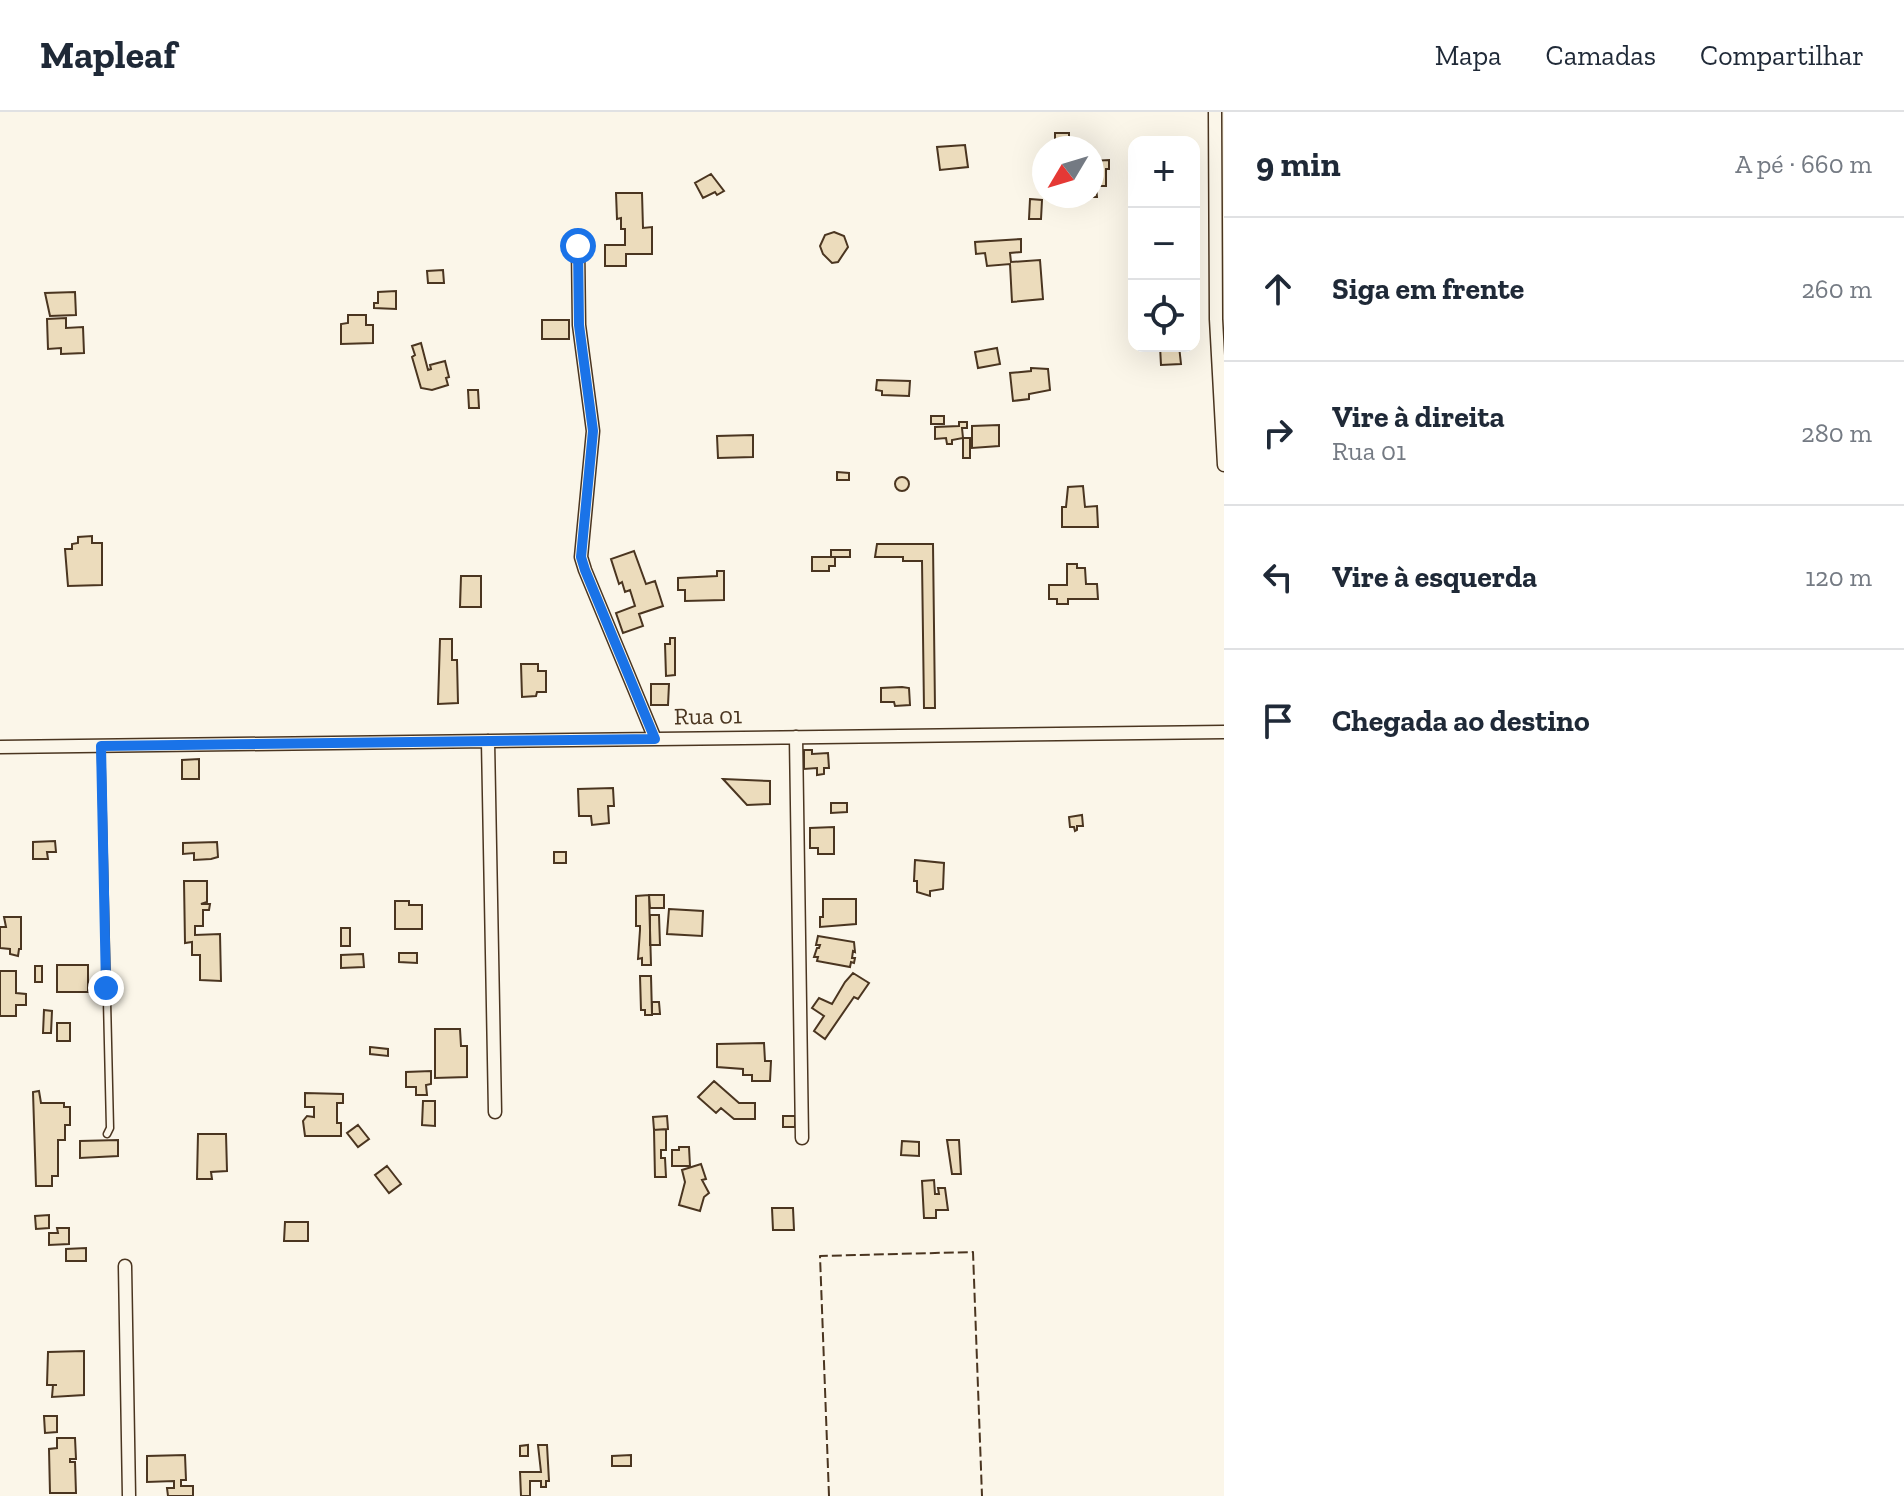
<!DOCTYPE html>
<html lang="pt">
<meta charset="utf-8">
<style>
:root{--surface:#fff;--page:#f2f2f3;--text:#1f2937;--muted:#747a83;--line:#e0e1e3}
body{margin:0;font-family:"Zilla Slab",serif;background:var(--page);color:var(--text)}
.controls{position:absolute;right:24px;top:24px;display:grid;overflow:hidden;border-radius:16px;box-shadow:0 8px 32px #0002}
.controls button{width:72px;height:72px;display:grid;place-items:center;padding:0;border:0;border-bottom:2px solid var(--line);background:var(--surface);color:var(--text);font:40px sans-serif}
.compass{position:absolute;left:1032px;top:24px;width:72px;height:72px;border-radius:50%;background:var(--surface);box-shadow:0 8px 32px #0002;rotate:232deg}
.stop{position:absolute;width:24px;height:24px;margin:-18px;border:6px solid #1a73e8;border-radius:50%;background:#fff}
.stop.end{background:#1a73e8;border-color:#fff;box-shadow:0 2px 8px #0008}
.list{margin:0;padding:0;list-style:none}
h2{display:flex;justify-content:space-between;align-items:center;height:104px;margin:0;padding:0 32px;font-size:34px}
h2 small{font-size:26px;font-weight:400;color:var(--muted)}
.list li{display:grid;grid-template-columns:52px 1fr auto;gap:24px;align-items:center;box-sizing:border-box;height:144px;padding:0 32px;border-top:2px solid var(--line)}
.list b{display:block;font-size:30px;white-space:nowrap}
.list p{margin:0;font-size:26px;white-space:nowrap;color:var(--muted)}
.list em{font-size:26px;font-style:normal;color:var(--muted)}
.icon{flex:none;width:44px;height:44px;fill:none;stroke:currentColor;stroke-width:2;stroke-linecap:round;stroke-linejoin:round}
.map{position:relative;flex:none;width:1224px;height:1384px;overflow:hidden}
header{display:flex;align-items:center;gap:48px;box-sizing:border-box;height:112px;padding:0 40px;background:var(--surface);border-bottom:2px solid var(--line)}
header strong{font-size:38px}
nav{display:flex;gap:44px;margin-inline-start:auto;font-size:28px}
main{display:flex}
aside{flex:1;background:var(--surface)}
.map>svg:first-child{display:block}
</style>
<header>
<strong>Mapleaf</strong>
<nav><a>Mapa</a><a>Camadas</a><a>Compartilhar</a></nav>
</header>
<main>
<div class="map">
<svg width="1224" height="1384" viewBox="0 0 1224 1384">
<rect width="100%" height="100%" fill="#fbf6e9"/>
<path fill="#ecdcbc" stroke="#4a3520" stroke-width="2" d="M1055,21h14v15h-14z
M965,33l3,22 -28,3 -3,-23z
M1109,48v9h-3v17h-10l1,11h-10l5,-1v-22h9v-5h-9v-8z
M711,62l13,17 -7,4 -2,-3 -12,6 -8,-15z
M616,81h26l1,35 9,-1v27h-26v12h-21v-21h20v-16h-4v-11l-4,1z
M1030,87l12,1 -1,19h-12z
M834,120l10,4 4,11 -10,15 -6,1 -9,-9 -3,-8 5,-11z
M1021,127v13l-11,1 1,9 29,-2 3,39 -31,3 -2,-38 -23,2 -2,-13 -9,1 -1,-12z
M443,158l1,13h-16l-1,-12z
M396,179v18l-22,-1v-5h4v-11z
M75,180l1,23 -26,1 -5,-23z
M348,203h18v10h7v18l-32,1v-20l7,-1z
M66,206v10l17,-1 1,26 -23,1v-6l-13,1 -1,-30z
M542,208h27v19h-27z
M421,231l7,27 3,-1 -1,-4 15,-4 4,16 -3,1 2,7 -16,5 -11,-2 -9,-31 3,-2 -3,-9z
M1160,234h19l2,18 -20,1z
M997,236l3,16 -22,4 -3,-16z
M1031,256l17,1 2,21 -21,4v5l-16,2 -3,-28 21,-2z
M877,268l33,1 -1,15 -27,-1v-4l-6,-1z
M468,278h10l1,18h-10z
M931,304h13v8h-13z
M959,310h8v6h-5l1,10 -11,2v4h-5l-1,-6 -11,1v-12l24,-1z
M999,313v21l-27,2v-22z
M753,323v22l-35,1 -1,-22z
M963,326h7v20h-7z
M837,360l12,1v7h-12z
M895 372a7 7 0 1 1 14 0a7 7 0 1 1-14 0Z
M1083,374l2,21 12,-1 1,21h-36v-20h4l2,-20z
M92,424v7h10v42l-34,1 -3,-37h7v-5l6,-1v-6z
M877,432h56l2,164h-11l-2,-147h-19v-4h-28z
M831,438h19v7h-19z
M634,439l12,33 9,-3 8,25 -24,8 4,12 -20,7 -7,-20 19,-7 -5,-16 -5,2 -3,-10 -3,2 -8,-25z
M812,445h23v9h-6v5h-17z
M1067,452h10v4h8l1,16h11l1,15h-30v5h-11v-5h-8v-14h18z
M717,459h7v29l-39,1v-11h-7v-12l39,-2z
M461,464h20v31h-21z
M670,526h5v37l-9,1 -1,-32h5z
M440,527h12v21h5l1,43 -20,1z
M521,552h17v7h8v21h-9l-1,4 -14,1z
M651,572h18l-1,21h-17z
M902,575l7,1 1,17 -15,1 -1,-4h-13v-14z
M804,638h8v4l16,-1 1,15h-5v6l-7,1v-7l-13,1z
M199,647v20h-17v-19z
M723,667l47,2v23l-23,1z
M613,676l1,18h-6l1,17 -17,2 -1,-9h-12l-1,-27z
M831,691h16v9l-16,1z
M1082,703l1,11h-6v4l-2,1 -1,-4h-4l-1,-10z
M834,715v27h-16v-6h-8v-20z
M55,729l1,11h-9l1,7h-15v-17z
M217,730l1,15 -7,2 -17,1v-7l-11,1v-11z
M554,740h12v11h-12z
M915,748l29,3 -1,26 -13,2v5l-13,-4v-11h-3z
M184,769h23v21l-6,2h9l-1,6h-6v16h-8v9l25,-1 1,47 -21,-1v-25h-8v-13l-7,1z
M649,783h15v13h-14z
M649,783l2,70h-9v-7l-4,1 2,-29v-4h-4v-30z
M823,787h33v25l-36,3v-10h3z
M395,789h14v4h13v24h-27z
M669,797l34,2 -1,25 -35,-2z
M650,803h9l1,30h-10z
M4,805h17v32h-2l-1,7 -8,-2v-5l-10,-1v-21h6z
M341,816h9v18h-9z
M818,824l36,6 1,10 -2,-1 -1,7h3l-1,5 -3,-1 -1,5 -33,-6 1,-4h-4l3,-9h2l1,-3h-4z
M399,841h18v10l-18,-1z
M363,842l1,13 -23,1v-13z
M57,853h31v27h-31z
M35,854h7v16h-7z
M0,859h16v22l10,1v11h-10v11h-16z
M853,861l16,10 -11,16 -4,-2 -29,42 -11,-8 10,-15 -12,-8 7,-10 13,6 13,-22z
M640,864h11l1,39h-7v-5h-4z
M652,890h7l1,12h-8z
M44,898l8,1 -1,22h-8z
M57,911h13v18h-13z
M435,917h25l1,17h6v31l-32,1z
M717,932l47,-1 1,18h6l-1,20h-18v-6h-9v-6l-26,-2z
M370,935l18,2v7l-18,-2z
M431,959v13l-5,1 1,10h-11v-8h-10v-15z
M714,969l25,22h16v16h-21l-13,-11 -5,5 -18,-16z
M39,979l2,12h23v4h6v18h-5v15h-7v36h-6v10h-16l-3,-94z
M305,981l38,1v9h-6v20h4v13h-36l-2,-15 4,-5 7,1v-10h-9z
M423,989h12v25l-13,-1z
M667,1004l1,13 -14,1 -1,-13z
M783,1004h12v11h-12z
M358,1013l11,14 -11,8 -11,-14z
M666,1017v21h-5v8h4l1,19h-11l-1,-47z
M198,1022h28l1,37 -16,1 1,7h-15z
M118,1028v16l-38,2v-17z
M947,1028h12l2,34h-9z
M902,1029l17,1v14l-18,-1z
M679,1035h10l1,19h-18v-16h7z
M701,1052l5,15 -4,1 7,13 -5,4 -4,14 -21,-6 6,-23 -3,-12z
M387,1054l14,18 -12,9 -14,-18z
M934,1068l1,14h4l-1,-6h7l3,22h-12v8h-12l-2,-37z
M772,1096h21l1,22h-21z
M49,1103v13l-13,1 -1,-13z
M285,1110h23v19h-24z
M57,1116h12v16l-20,1v-12h9z
M86,1136v13h-20v-12z
M84,1239v44l-32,2 1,-12h4h-10l1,-33z
M44,1304h13v16l-12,1z
M57,1326h18l1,21h-6v3h5l1,31h-26l-1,-44 8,-1z
M528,1333v11h-8v-10z
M538,1333h9l2,36h-3v6h-5v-6h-11v15h-9l-1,-24h21z
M185,1343l1,25h-5v6h12v10h-25l-1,-8h7v-7l-27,1v-26z
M631,1343v11h-19v-10z"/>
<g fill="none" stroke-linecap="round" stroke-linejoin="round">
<defs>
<path id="service" d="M101,634l9,382 -3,6"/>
<path id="minor" d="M1215,0l1,207 8,146
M578,134l1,79 14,106 -12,126 4,13 70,169
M796,625l6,401
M488,629l7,371
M0,635l1224,-15
M125,1154l4,230"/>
</defs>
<use href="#service" stroke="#4a3520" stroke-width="9"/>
<use href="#minor" stroke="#4a3520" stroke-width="15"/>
<use href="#service" stroke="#fbf6e9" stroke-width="6"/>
<use href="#minor" stroke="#fbf6e9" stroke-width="12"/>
<path stroke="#4a3520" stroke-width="2" stroke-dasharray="10 4" stroke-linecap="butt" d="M829,1384l-9,-240 153,-4 9,244"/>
</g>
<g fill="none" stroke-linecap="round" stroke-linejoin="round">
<path stroke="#1a73e8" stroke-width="10" d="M106,876l-5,-242 554,-7 -70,-169 -4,-13 12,-126 -14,-106 -1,-79"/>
</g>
<g text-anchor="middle" stroke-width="6" stroke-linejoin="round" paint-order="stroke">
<g font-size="24" fill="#4a3520" stroke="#fbf6e9">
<text transform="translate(708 604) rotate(-1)" y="8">Rua 01</text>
</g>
</g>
</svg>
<div class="controls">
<button>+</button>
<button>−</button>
<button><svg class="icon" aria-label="locate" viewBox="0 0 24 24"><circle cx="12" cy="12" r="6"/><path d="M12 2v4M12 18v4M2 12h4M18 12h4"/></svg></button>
</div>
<svg class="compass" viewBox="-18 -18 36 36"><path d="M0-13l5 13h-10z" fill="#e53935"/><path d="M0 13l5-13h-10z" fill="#747a83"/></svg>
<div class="stop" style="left:578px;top:134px"></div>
<div class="stop end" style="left:106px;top:876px"></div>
</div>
<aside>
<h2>9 min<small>A pé · 660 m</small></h2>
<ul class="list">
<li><svg class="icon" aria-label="ahead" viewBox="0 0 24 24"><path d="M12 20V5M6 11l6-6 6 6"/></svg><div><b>Siga em frente</b></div><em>260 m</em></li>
<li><svg class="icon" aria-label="right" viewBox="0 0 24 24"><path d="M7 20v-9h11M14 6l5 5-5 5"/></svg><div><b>Vire à direita</b><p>Rua 01</p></div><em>280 m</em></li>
<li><svg class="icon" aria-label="left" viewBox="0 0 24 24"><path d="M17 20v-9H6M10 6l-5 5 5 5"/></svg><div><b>Vire à esquerda</b></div><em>120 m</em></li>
<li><svg class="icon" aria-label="arrive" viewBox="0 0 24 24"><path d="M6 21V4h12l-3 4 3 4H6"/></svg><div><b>Chegada ao destino</b></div></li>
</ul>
</aside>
</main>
